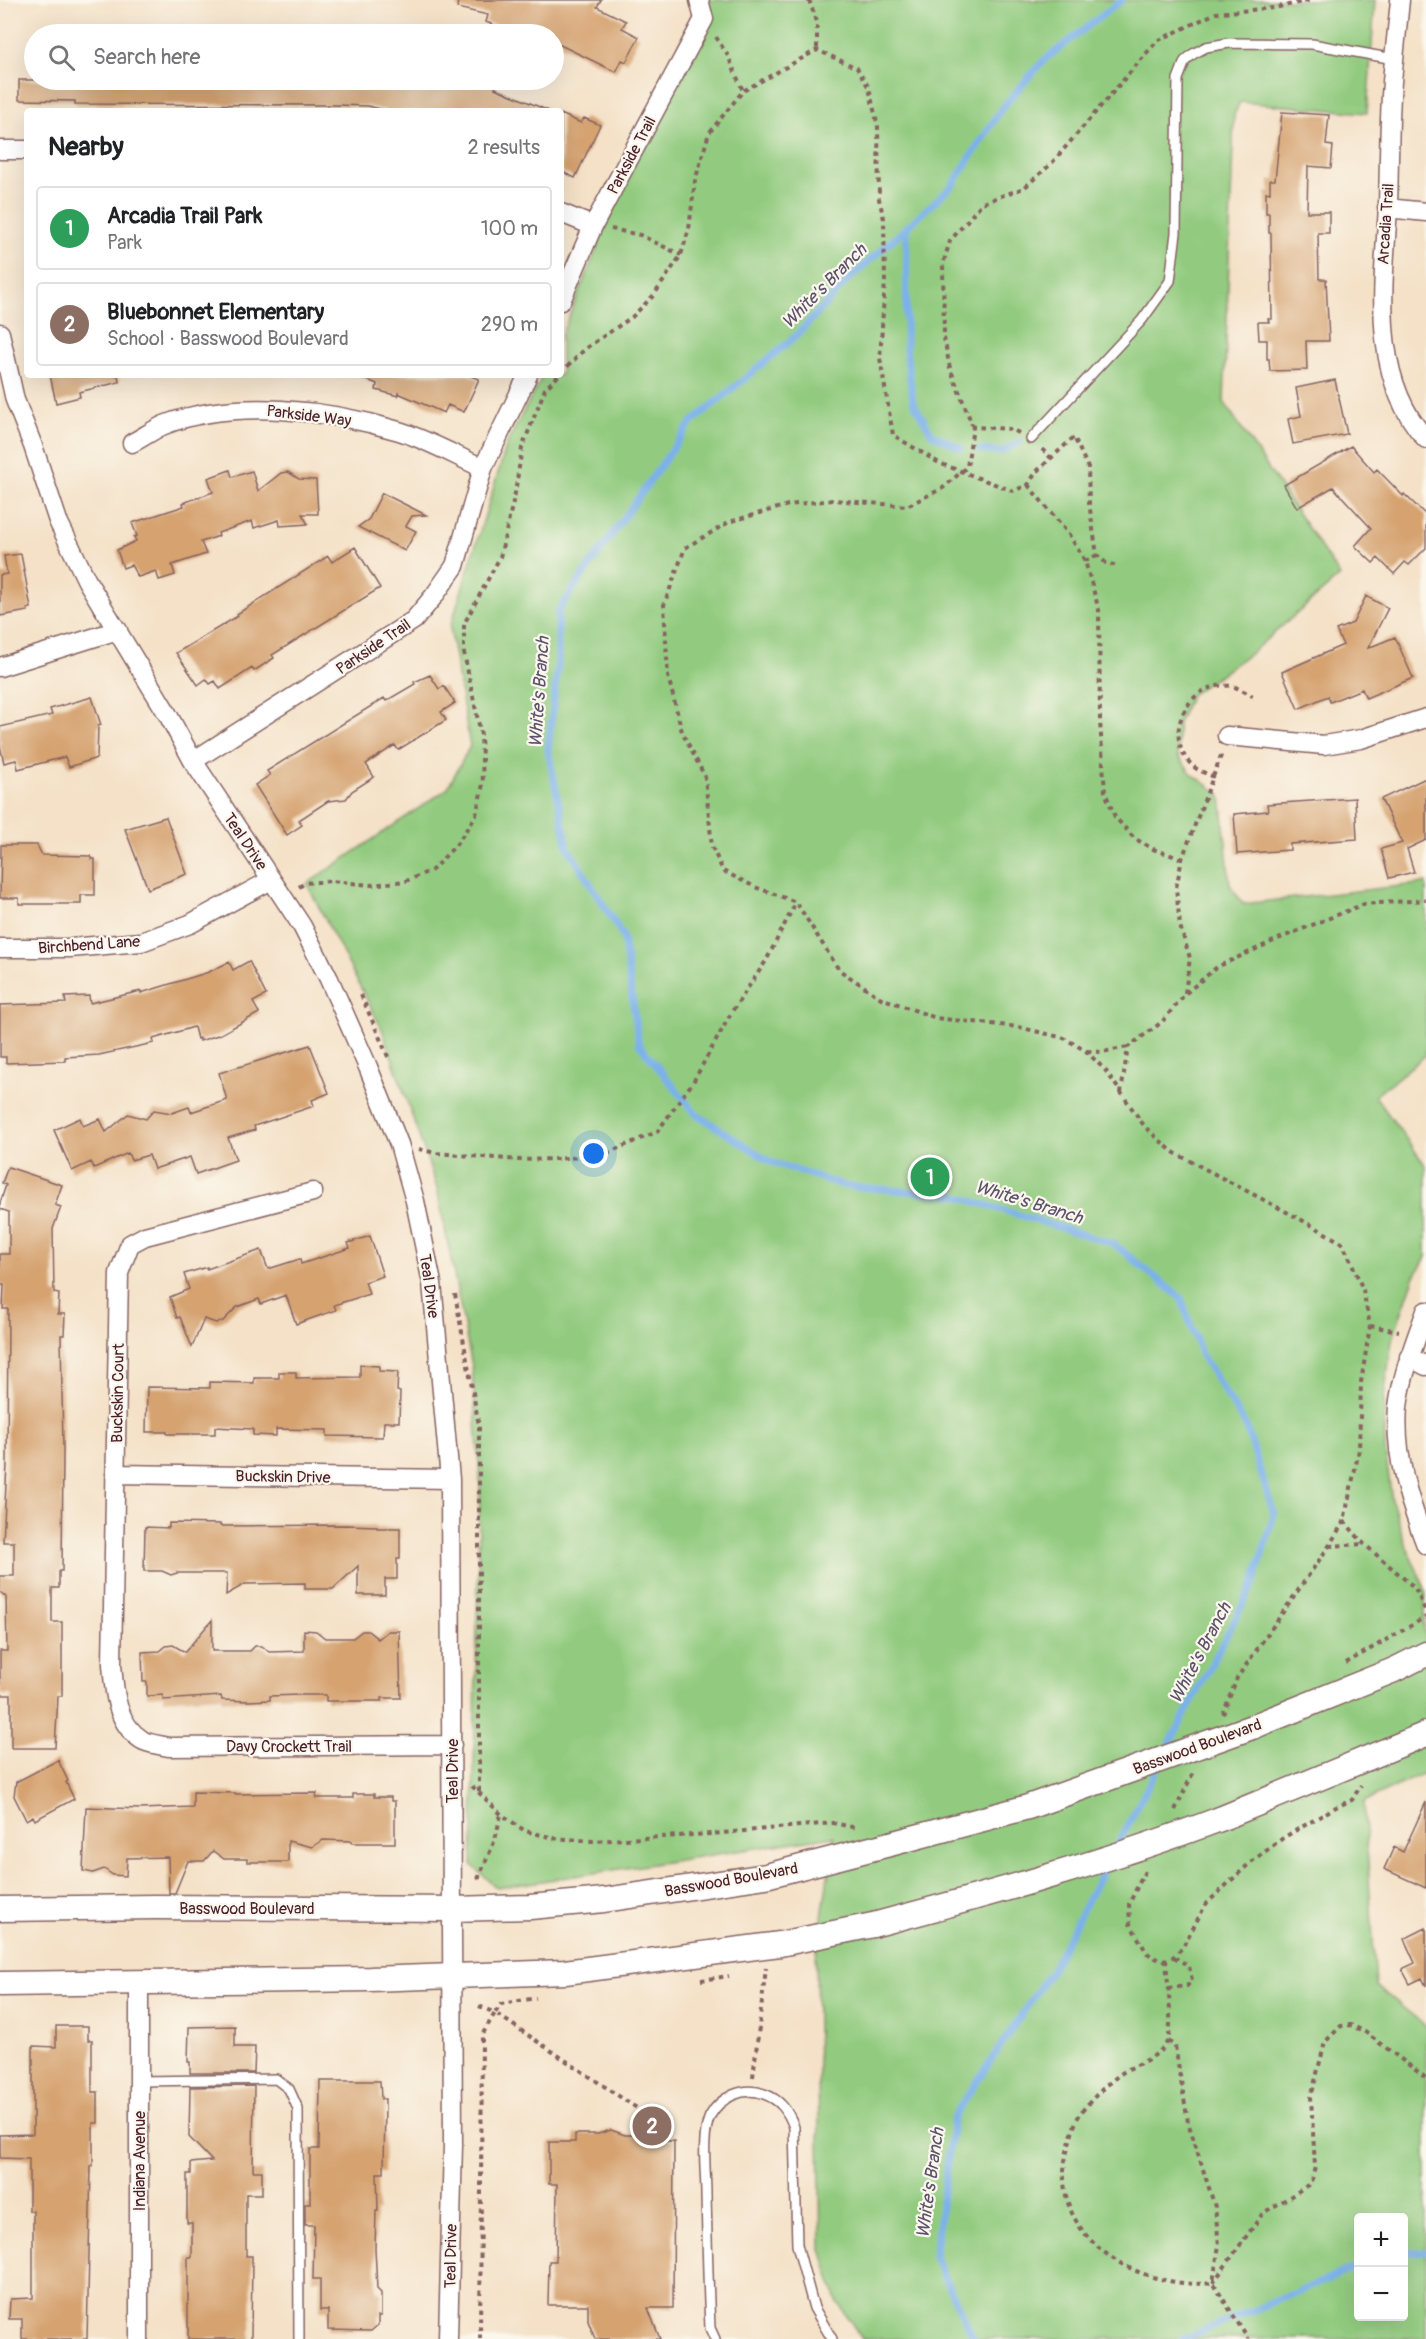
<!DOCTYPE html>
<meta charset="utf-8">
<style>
:root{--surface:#fff;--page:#f6f6f6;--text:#202124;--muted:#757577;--line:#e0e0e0;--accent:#7c3aed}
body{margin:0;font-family:Pangolin,sans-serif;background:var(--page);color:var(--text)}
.controls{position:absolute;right:18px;bottom:18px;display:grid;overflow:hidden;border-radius:6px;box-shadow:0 6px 24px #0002}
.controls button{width:54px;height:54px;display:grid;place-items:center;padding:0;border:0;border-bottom:2px solid var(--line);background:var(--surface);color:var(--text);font:30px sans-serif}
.you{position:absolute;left:594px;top:1154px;width:21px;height:21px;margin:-15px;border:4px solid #fff;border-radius:50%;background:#1a73e8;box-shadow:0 0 0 9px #1a73e833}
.badge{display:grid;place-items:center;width:39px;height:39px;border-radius:50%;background:var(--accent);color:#fff;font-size:20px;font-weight:700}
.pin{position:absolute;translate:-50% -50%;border:3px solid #fff;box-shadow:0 2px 6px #0006}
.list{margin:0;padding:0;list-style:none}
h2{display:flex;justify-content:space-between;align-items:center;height:78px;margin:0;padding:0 24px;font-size:26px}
h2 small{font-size:20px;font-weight:400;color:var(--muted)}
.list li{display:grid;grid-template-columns:39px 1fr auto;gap:18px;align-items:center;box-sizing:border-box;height:84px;margin:0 12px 12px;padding:0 12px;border:2px solid var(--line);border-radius:6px}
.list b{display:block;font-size:22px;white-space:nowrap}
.list p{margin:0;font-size:20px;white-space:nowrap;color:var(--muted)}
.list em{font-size:20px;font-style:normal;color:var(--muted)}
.icon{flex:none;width:33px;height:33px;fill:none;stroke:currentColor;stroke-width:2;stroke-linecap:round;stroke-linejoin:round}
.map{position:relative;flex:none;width:1426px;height:2339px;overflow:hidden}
.search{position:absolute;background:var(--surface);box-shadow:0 6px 24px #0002;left:24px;top:24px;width:540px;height:66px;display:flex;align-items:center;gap:15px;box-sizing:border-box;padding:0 21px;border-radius:33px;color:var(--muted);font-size:22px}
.panel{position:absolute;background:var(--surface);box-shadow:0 6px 24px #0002;left:24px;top:108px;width:540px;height:270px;border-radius:6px}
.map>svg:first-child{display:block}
</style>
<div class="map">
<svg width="1426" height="2339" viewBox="0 0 1426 2339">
<rect width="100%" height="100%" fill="#fbf7ec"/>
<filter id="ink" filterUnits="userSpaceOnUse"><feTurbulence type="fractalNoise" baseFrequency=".0167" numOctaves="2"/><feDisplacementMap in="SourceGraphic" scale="12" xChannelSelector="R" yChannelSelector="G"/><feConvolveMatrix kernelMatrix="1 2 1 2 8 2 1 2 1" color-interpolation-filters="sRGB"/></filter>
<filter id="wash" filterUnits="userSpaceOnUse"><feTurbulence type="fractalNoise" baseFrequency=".008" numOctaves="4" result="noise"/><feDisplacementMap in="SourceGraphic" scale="24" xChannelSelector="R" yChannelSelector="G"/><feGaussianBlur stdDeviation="1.35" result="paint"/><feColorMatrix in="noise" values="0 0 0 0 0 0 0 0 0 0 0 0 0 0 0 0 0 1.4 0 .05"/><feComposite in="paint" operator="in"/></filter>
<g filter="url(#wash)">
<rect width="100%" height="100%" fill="#f4e1c7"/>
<path fill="#92cb7f" stroke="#6e7555" stroke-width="1.5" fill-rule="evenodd" d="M699,0h676l-8,113 -127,-11 -6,13 -10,287 116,174 -89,77 -60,42 -13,28v33l13,17 30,22 9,90 13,19 183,-21v172l-51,41 51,70v91l-12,21 -22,62 -8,58 1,51 7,52 13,42 21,48 -2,40 2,2v139l-62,30 12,184 50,40v313h-564l-25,-38 -16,-52 -5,-291 18,-122 -337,52 -25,-23 8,-386 -8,-113 -35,-178 -55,-159 -75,-145 140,-95 23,-43 -20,-118 58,-187 35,-66h18v-39zM1358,2218h46v98h-46z"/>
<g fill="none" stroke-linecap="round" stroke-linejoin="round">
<path stroke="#7cb1ea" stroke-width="7" d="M1122,0l-79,61 -41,47 -50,78 -106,96 -50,54 -105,87 -133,188v54l-10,85 20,98 55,88 16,108 57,70 75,48 74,24 108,9 161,49 67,54 21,58 44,70 28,88 -20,69 -87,166
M907,226l-1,123 7,53 19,32 29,14
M980,450l21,2 19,-10
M1116,1848l42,-81
M1404,2252l22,-1
M974,2339l-40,-82 20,-141 98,-147 54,-104
M1183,2339l175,-72"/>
</g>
<g id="blocks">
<path fill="#d5a270" d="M458,0h143l-4,7 29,14 -4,7 17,9 -13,25 -4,-2 -6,12 -62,-30v-8h-46l1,-3 -23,-9 2,-7 -31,-7z
M19,80h479l-3,8 54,23h-161l-20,-5 -33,-1 -260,-1v-3l-56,-1z
M1282,112l47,3 -3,30 7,1 -2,22 -23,-2 -1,46h22v21h-11l1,46h7l3,62h-23l1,29 -37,1 -1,-12h-2v-19h-8l-1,-18h11l-1,-3h4l-1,-86h-2v-20h-3v-21l4,1v-13h5z
M561,114l20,9 3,-5 16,7 -25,53 -14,-7z
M50,375h68l1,7 -40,10 1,5 -24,6z
M356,375h112l11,4 -15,33 -16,-7 -4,8 -46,-20v3l-22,-6 1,-6z
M1335,380l12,54 -54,10 -5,-25 13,-3 -5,-28z
M1351,446l23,26 3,-3 26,27 1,-2 22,21v33l-17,17 -4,-3 -11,12 -16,-16 -5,5 -18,-17 16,-18 -38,-41 -36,21 -13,-23z
M230,470l2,7 20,-6 6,20 23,-18 7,-1 11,7 17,1 2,34h-16l6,10 -28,2 -1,-6 -25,8 -2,-7 -34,12 1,3 -18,6 5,12 -34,11 3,10 -16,5 -3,-9 -18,6 -7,-12 -8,3 -6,-18 19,-9 -2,-4 3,-1 -5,-13 52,-17 -1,-3 30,-11 -5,-14z
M382,493l44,22 -14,1 -6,10 10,5 -11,20 -47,-24 11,-8z
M355,547l25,41 -108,67 2,3 -20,13 -2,-3 -32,21 -5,-8 -5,3 -4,-5 -8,6 -22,-32 62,-37 -1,-2 91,-58 4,6z
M21,554l10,54 -4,1 1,2 -28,5v-41l7,-1 -3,-18z
M1366,596l22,12 -20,40 27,-11 18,41 -47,20 -4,-9 -32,13 -2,-6 -30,13 -16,-37 61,-27 -7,-15 17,-7z
M430,675l9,14 5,-3 11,17 -14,9 5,8 -48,30 -3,-5 -29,19 8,13 -22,14 -6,8 -18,2 -29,19 3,5 -15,10 -32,-50 15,-10 -3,-4 117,-73 2,3 29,-17 -1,-2z
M92,697l9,28 -3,1 -1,32 -28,9 -4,-10 -47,12 -2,-9 -12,3 -4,-17v-19l52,-12 -2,-6z
M1426,778v62l-19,9 7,23 -25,6 -8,-29 21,-6 -21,-44z
M1355,798l2,41 -67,5v6l-53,4 -3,-40 34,-3 -1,-7z
M166,817l21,57 -39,15 -23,-60z
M1,845h36l5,10 49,1v3h4v36h-14v9h-62v-6h-19z
M249,961l17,34 -13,7 6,11 -38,21 -21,7v-3l-3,1 -3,-12 -41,12 1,4 -55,12 -34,2v4l-59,2v-6h-6v-52l66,-2 -1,-6 24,-1 1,7 51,-12v2l68,-21 20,-10 4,8z
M310,1045l19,48 -17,7 2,6 -60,20 1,4 -27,8 8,22 -40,14 -6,-17 -36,12 -5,-14 -18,5 -3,-7 -34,15 -3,-6 -19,9 -18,-41 26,-12 3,8 17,-7 6,13 22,-18 18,5 8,-9 18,3 17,-6 2,5 36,-12 -8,-27z
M8,1167l54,18 -7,20 6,2 -8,22 1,64 5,1 -1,20h7l-1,21h-3l2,114 -1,122h-3v17h-7v34h10v74h-4l-3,52h-44v-53h-11v-44h7l-1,-54 -6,-5v-16h14v-34h-11l4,-77 1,-156h-5l1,-24h-4v-31h9v-42l-9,-3v-6l6,-18 -4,-2z
M370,1236l13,40 -18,6 4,12 -35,11 2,5 -40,14 -10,-29 -25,9 -2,-5 -22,8 -14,14 -7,2 -12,-4 -12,28 -12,-30 -3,1 -7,-21 19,-8 -5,-15 23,-7v2l54,-19 7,19 32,-10 1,5 49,-16 -2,-5z
M360,1365l19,1v5l19,1 -1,19 3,1 -1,30h-15l-1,15 -56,-1v-6l-51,-1v7l-23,-1v-6l-38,-2v7h-48v-2h-21l1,-45 63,1v-6l44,1v-5h25v-6h17v6l64,-1z
M169,1523l51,1v2l126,-1 31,1v2h23v31h-3v20h-12v16h-27v-29l-25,23h-28v-6l-60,1 -19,11 1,-22h-50l-6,2 -9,-4h-18l1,-44 24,1z
M212,1620v31h38l5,-5h7l7,6 35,-1v-21l12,1 9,7h28l9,-7h6l10,8 10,-8h11l2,67h-19v3h-56v-6h-26l-30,1v4l-21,1 -27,-1 -1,-4 -58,4v-5l-16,1v-14h-4l-1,-30 18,-1 6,-5 7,-1 12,7z
M58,1760l10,21 -2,1 8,17 -39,21 -2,-4 -7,4 -12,-24 2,-14z
M193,1792l42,1v1l82,-1 -1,5h37v-4h21v3h17v4h4v42h-43v-2l-29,-1 -11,7 -24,-6v21h-41v-3h-23l-11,-8 -9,10h-16l-13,32h-6l-1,-36 -41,1 -1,18 -13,-1 -9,-6 -11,4 -10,-2 3,-64 54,2 53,-2z
M1426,1802v86l-42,-19 10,-22 9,5z
M1426,1928v58l-4,-8 -12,6 -8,-15 13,-6 -11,-24z
M56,2026h32v14h4v52h6v31h-5v43h-2l-4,173h-65v-20h-13l1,-20 23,-1v-87h-4v-52l-29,-1v-23l33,-1v-88l23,1z
M235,2026v21h20l-1,26h-64v-11h-2l1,-35z
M320,2081h60l1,18h4l-1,74h-7l1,38h-2l-1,37 2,41 4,4v23h-3v9l-7,6 -43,-1v-20h-8v-31h-7l1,-54h-9v-21h5v-55h9z
M254,2086l-1,85h9v23h-16v62h6l-1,83h-63v-82h4v-34h-5v-49h4v-11l21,-2 -23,-24 1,-50z
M611,2130l14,5h22v6h27l-1,167h-25l12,31h-65l-7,-18v-16h-40l1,-44h7l1,-77h-8v-42h26v-8h23z"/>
</g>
</g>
<g filter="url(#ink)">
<use href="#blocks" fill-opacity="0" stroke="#866362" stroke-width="1.5"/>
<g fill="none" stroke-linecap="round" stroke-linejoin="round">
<defs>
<path id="service" d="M1031,439l111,-119 28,-39 6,-48 2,-154 7,-18 8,-7 13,-7 23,-4 83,1 82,15
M139,2081l137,-2 13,10 9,20 1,230
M715,2339l-5,-11c-2,-45 -3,-89 -4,-134 0,-22 -5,-58 4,-78 10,-19 34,-30 54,-22 17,6 24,17 30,33l3,118 17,63 18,31"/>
<path id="minor" d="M1400,0c-3,32 -7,64 -9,96 -2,37 -2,73 -3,110 -4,77 -19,170 38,233
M0,150h27
M1387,208l39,4
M561,213l32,13
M561,301l32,-75 111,-207 -5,-19
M0,333l15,67 18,46 25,75 29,60 80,132 26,48 109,165 27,53 39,88 31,77 16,57 17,82 18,196 3,665 -5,195
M132,443c10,-5 21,-13 32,-18 70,-27 165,-15 235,6 29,9 57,25 84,37
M0,667l118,-37
M1227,736l97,9 37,-6 65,-21
M193,761l221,-141 20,-24 21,-30 28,-98 45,-93
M0,948h70l71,-6 49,-18 81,-44
M313,1192l-168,44 -15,8 -11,29 -7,391c2,26 4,60 30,76 6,4 19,5 27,7l283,-2
M1426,1311c-11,31 -24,63 -28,96 -4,48 11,94 28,138
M1409,1357l17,9
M115,1474l335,5
M139,2339v-356"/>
<path id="secondary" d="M1252,1727l142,-57 32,-16
M1220,1819l206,-85
M0,1909l155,-2 297,2 78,-2 74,-7 162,-24 124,-32
M0,1984l370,-5 195,-7 215,-28 93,-19"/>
</defs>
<use href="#service" stroke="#866362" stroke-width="12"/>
<use href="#minor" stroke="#866362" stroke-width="21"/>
<use href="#secondary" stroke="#866362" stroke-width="27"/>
<path stroke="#866362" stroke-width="4" stroke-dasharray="4.5 4.5" stroke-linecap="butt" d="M809,0l8,22v28
M716,37l12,19 15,35
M611,229l29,6 41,20
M561,373l25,-25 46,-31 22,-22 27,-40 8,-26 6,-48 14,-48 34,-42 74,-41 40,18 12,20 9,39 1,72 5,20 1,62 -5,77 13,77 46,28 74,28 15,-6 8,-13 38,-35 14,31 1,35 8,52 9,8 11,3
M973,427l-23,-59 -6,-30 -1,-74 7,-23 32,-38 42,-15 27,-24 106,-123 59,-28 58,-5 38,-8
M1019,433l-8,-4 -38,-2 -6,40 -24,21 -36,18 -74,-6 -45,5 -59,17 -44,26 -21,57 4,71 14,56 23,45 7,70 11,24 32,16 41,15 43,68 42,28 55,20 82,9 46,11 22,13 20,20 39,56 28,25 142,75 27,16 9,18 12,29 7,36 -9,56 -2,68 -15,71 -15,25 -92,132 -14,36
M1042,449l9,9
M1028,485l40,48 17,28 14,49 1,112 5,70 10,25 19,21 19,11 29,10
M1085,561l12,-6
M1214,777c-6,-3 -16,-6 -21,-11 -33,-29 -5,-87 38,-80 7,1 15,7 22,10
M299,887l6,-4 27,-2 39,4 35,-4 26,-11 24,-25 20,-30 7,-31 -2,-49 -17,-82v-29l36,-67 15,-64 7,-45 23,-59 14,-14
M1185,993l5,-35 -10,-32 -4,-38 6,-29 40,-106
M361,995l28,64
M1087,1051l15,1 26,-5
M1121,1093l7,-46 34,-25 23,-28 32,-27 61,-28 86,-35 62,-4
M419,1149l16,4 85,7 36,-1 46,-4 55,-23 36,-50 40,-72 33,-49 30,-59
M455,1294l24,132v366
M1370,1326l29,5
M1344,1521l20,23 51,44 11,24
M1329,1546l34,-2
M1346,1663l80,-46
M472,1786l29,28 24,17 29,7 39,3 118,-7 122,-11 24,5
M1175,1810l19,-39
M1145,1871l-16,33 1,20 17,29 12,7h7l7,-3 9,-9 24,-44 45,-42 32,-24 53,-31 16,-7 9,-15
M478,1879l17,-39 6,-26
M1166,1960c1,17 8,68 1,82 -9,17 -33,22 -48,33 -14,11 -29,25 -39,39 -6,9 -9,24 -12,34 -25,87 69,143 145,135l35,56
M701,1980l28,-4
M1168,1988l19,-2 5,-6 -3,-14 -15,-9
M479,2006l16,7 6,-9 35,-6
M1168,2041l7,5 13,76 27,85 4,38 -6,37
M753,2077l13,-109
M1213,2283l50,-70 25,-15 20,-13 4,-6 3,-12 -4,-70 14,-55 16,-16 10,-1 14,7 61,46
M480,2339l2,-304 13,-22 158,106"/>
<use href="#service" stroke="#fff" stroke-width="9"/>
<use href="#minor" stroke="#fff" stroke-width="18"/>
<use href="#secondary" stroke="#fff" stroke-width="24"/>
<defs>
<path id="secondary-bridge" d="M890,1844l138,-37 224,-80
M873,1925c117,-31 234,-63 347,-106"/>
</defs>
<use href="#secondary-bridge" stroke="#866362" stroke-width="27" stroke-linecap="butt"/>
<use href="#secondary-bridge" stroke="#fff" stroke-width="24"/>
</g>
</g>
<g text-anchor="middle" stroke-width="4.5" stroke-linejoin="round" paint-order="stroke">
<g font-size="16" fill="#4a1f2b" stroke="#fbf7ec">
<text transform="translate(631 155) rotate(-62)" y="6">Parkside Trail</text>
<text transform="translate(1385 224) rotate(-86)" y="6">Arcadia Trail</text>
<text transform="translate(309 415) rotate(7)" y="6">Parkside Way</text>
<text transform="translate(373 646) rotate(-34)" y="6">Parkside Trail</text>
<text transform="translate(246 841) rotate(56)" y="6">Teal Drive</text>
<text transform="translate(89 944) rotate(-4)" y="6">Birchbend Lane</text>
<text transform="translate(430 1286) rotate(82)" y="6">Teal Drive</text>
<text transform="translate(117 1393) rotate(-89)" y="6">Buckskin Court</text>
<text transform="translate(283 1476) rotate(1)" y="6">Buckskin Drive</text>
<text x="289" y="1752">Davy Crockett Trail</text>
<text transform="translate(1197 1746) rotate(-20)" y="6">Basswood Boulevard</text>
<text transform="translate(452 1771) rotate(-90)" y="6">Teal Drive</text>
<text transform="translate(731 1879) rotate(-10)" y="6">Basswood Boulevard</text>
<text x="247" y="1914">Basswood Boulevard</text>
<text transform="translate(139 2161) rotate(-90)" y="6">Indiana Avenue</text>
<text transform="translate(450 2256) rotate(-89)" y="6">Teal Drive</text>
</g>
<g font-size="18" font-style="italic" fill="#5c526e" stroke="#fbf7ec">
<text transform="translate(824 286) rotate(-45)" y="6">White's Branch</text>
<text transform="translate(539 692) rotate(-86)" y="6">White's Branch</text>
<text transform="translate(1029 1202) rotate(17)" y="6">White's Branch</text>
<text transform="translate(1200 1653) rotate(-62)" y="6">White's Branch</text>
<text transform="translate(930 2183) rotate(-82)" y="6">White's Branch</text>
</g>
</g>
</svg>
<div class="controls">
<button>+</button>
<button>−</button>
</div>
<div class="you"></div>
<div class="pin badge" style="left:930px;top:1177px;background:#2e9e5b">1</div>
<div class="pin badge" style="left:652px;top:2126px;background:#8d6e63">2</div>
<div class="search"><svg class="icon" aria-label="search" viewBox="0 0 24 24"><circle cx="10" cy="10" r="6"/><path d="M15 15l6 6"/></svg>Search here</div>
<section class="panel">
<h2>Nearby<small>2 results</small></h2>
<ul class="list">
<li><span class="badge" style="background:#2e9e5b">1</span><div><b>Arcadia Trail Park</b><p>Park</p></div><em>100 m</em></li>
<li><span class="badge" style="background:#8d6e63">2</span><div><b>Bluebonnet Elementary</b><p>School · Basswood Boulevard</p></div><em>290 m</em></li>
</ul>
</section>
</div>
